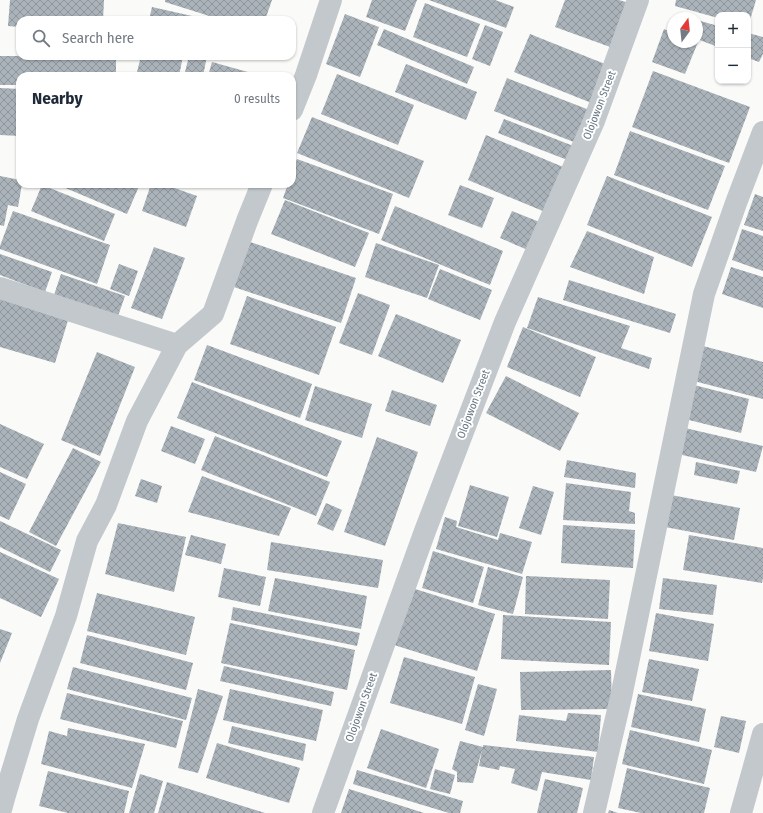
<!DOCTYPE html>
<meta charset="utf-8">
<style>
:root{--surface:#fff;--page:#f2f2f3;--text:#1f2937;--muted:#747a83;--line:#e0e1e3}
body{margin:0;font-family:"Fira Sans Condensed",sans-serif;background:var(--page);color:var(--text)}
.controls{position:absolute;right:12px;top:12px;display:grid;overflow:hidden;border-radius:8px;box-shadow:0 1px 3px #0004}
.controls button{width:36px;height:36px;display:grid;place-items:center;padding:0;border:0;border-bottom:1px solid var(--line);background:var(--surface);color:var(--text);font:20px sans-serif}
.compass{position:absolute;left:667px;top:12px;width:36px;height:36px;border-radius:50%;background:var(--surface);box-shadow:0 1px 3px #0004;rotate:15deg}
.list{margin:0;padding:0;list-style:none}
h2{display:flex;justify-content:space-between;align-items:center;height:52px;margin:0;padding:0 16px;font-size:17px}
h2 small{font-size:13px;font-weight:400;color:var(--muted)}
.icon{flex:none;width:22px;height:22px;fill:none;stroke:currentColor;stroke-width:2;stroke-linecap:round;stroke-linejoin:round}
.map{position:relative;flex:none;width:763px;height:813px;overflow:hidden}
.search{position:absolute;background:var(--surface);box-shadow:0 1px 3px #0004;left:16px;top:16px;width:280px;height:44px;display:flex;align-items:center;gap:10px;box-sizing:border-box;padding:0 14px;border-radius:12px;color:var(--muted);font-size:15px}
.panel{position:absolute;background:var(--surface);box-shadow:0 1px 3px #0004;left:16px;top:72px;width:280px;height:116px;border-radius:12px}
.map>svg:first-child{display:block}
</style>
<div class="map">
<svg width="763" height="813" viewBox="0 0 763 813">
<defs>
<pattern id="building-cross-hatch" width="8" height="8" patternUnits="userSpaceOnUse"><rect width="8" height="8" fill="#aab3b9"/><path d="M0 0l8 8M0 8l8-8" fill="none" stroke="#8e969c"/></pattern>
</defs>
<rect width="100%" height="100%" fill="#fafaf8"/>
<path fill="url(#building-cross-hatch)" d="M10,0h94l-1,20h-83v7l-12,-1z
M165,0h107l-7,20h-43l-57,-18z
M372,0h45l-12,31 -39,-14z
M429,0h66l19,7 -8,21z
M565,0h54l10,3 -16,45 -58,-21z
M676,0h80l-8,27v-12h-30v3l-43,-12z
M425,3l55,21 -13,33 -54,-20z
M152,7l40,9 -1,4h-42z
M345,14l34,13 -19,50 -34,-13z
M676,15l10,2v1h-11z
M697,20l21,6v21l-21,-8z
M485,25l18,7 -13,34 -18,-7z
M384,29l90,38 -7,17 -90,-39z
M664,29l9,4v9h25l-13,32 -33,-12z
M748,33l15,4v17l-4,8 -11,-4z
M530,34l80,32 -16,38 -80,-32z
M0,56h116v20h-96v9h-20z
M141,56h42l-4,20h-26l-16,-4z
M189,56h18l-4,20h-19z
M212,62l43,12v2h-47z
M406,64l71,28 -11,28 -71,-28z
M653,71l97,36 -21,56 -97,-36z
M337,74l77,31 -16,40 -77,-31z
M507,78l85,33 -13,33 -85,-33z
M0,88l20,1v47l-20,-1z
M312,117l112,44 -15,37 -112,-45z
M504,119l72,28 -6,14 -72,-28z
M630,131l95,35 -17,44 -94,-35z
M486,135l82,34 -18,45 -82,-34z
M297,159l96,35 -14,40 -96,-36 5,-14h4v-11z
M0,176l20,4v4h2l-4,23 -10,-2 -4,21 -4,-1z
M607,176l105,41 -20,50 -105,-42z
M56,184h84l-13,30z
M151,184h12l34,12 -11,31 -44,-16z
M213,184h10l-1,3z
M42,185l73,29 -11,27 -73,-30z
M460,185l34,13 -12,30 -34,-13z
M755,194l8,3v34l-19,-6z
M285,200l84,33 -14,34 -84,-33z
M395,206l108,45 -13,34 -109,-45z
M13,211l97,34 -13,39 -97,-35v-3z
M512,211l30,12 -12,28 -30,-13z
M742,229l21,7v35l-31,-11z
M587,231l67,26 -10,37 -74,-27z
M250,242l106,36 -15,45 -107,-36z
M376,243l63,22 -12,33 -62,-21z
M154,247l31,11 -23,61 -31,-11z
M0,254l52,18 -7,20 -45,-17z
M119,264l19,7 -9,25 -19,-7z
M731,267l32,10v31l-41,-14z
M440,269l52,21 -12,30 -52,-21z
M61,274l64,22 -7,20 -64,-21z
M569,280l107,34 -6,19 -107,-33z
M358,293l32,12 -18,50 -33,-12z
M247,296l89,31 -17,48 -89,-31z
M538,297l92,29 -9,22 31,10 -3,11 -122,-41z
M0,298l69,19 -14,46 -55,-16z
M396,314l65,26 -18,43 -65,-27z
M523,327l73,30 -16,40 -73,-30z
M207,345l105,39 -12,34 -106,-38z
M703,346l60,16v37l-69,-18z
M97,352l38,15 -35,89 -39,-16z
M506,376l73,37 -19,38 -74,-38z
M192,382l150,59 -15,36 -150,-59z
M694,385l55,14 -8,34 -56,-14z
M315,386l57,18 -10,34 -57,-18z
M392,390l45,15 -7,21 -45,-15z
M0,424l44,20 -17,35 -27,-12z
M171,426l34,13 -10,25 -34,-13z
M685,428l78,18 -7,26 -78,-18z
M215,436l115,46 -14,34 -115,-46z
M377,437l41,15 -33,94 -41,-14z
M73,448l28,14 -45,84 -27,-14z
M567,460l69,13 -1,15 -71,-11z
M696,462l44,9 -3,13 -43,-9z
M0,472l26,12 -17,36 -9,-4z
M202,476l89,32 -12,28 -91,-24z
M141,479l21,7 -5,17 -22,-7z
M566,483l65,9 -2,19 6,2v11l-72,-4z
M470,485l39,12 -12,40 -39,-11z
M533,486l21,6 -13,43 -22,-7z
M671,495l69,13 -6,32 -69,-13z
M326,503l16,7 -9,21 -16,-7z
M445,517l12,4 -1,6 42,13 2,-7 32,9 -10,32 -86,-25z
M0,521l61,29 -11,22 -50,-25z
M118,523l68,14 -12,55 -69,-18z
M563,525l72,5 -2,38 -72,-5z
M191,535l35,9 -5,20 -36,-9z
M689,535l74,13v30l-1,5 -79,-13z
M271,542l112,18 -5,28 -111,-18z
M433,551l51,16 -11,36 -51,-15z
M0,552l59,27 -18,38 -41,-19z
M488,567l35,10 -10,37 -35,-9z
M224,568l42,9 -6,29 -42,-9z
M526,576l84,4 -2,39 -83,-5z
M275,578l92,18 -6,33 -93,-18z
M663,578l54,7 -4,30 -54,-6z
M412,588l83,26 -18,57 -83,-26z
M97,593l98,24 -9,38 -99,-24z
M233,607l127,26 -3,13 -126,-26z
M656,613l58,11 -6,37 -59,-10z
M503,615l108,7 -2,43 -108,-6z
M230,623l125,27 -8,40 -126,-27z
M0,629l12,4 -12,30z
M87,635l106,28 -7,27 -106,-27z
M404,657l71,20 -13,47 -72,-21z
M649,659l50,10 -7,32 -50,-9z
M224,666l110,26 -3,14 -111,-25z
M73,667l119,31 -6,22 -119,-31z
M611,670l1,39 -91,1 -1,-38z
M478,684l19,5 -13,47 -19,-6z
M198,689l25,7 -25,77 -20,-5z
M230,689l93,21 -7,31 -93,-21z
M67,693l116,28 -7,27 -116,-29z
M638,694l68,15 -7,33 -68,-15z
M568,713l33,2 -3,37 -82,-11 3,-26 47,6z
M721,716l25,5 -7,32 -25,-6z
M232,726l74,18 -3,17 -75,-18z
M68,728l77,16 -13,44 -91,-24 8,-33 18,5z
M381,729l58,20 -13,39 -59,-20z
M630,730l82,20 -8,34 -82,-20z
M460,741l23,6v-2l111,12 -3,23 -49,-8 -5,19 -26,-8 4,-14 -15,-3 -1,4 -20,-4 3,-16 -9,33 -16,-1v-10l-5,-3z
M217,743l83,25 -11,35 -83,-25z
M627,768l83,20 -6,25h-63l-23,-5z
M435,769l20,6 -5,19 -20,-5z
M357,770l106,31 -3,12h-11l-96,-29z
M48,771l81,20 -5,22h-56l-29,-7z
M140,774l23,7 -9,32h-25z
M545,779l38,9 -6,25h-40z
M167,782l98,31h-107z
M349,789l75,24h-83z
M609,810l9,3h-10z"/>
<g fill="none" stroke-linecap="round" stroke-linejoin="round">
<path stroke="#c3c8cc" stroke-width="22" d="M292,110l14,-35 25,-75
M0,288l177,57
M0,813l5,-18 23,-76 38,-103 21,-75 19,-36 31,-84 40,-76 36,-31 34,-93 15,-37
M323,813l102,-282 80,-209 89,-201 44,-121
M594,813l27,-116 83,-403 32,-91 27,-71
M741,813l22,-79"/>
</g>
<g text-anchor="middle" stroke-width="4" stroke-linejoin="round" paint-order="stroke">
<g font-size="11" fill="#657683" stroke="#fff">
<text transform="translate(599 105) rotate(-69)" y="4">Olojowon Street</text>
<text transform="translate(473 404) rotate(-69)" y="4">Olojowon Street</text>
<text transform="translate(361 707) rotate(-70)" y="4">Olojowon Street</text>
</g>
</g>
</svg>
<div class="controls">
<button>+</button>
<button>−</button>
</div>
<svg class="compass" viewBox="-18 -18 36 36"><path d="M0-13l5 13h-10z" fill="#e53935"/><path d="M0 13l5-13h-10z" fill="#747a83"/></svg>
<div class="search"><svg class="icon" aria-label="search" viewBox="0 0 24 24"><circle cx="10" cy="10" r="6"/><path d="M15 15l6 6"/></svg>Search here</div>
<section class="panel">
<h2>Nearby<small>0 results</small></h2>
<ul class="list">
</ul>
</section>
</div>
